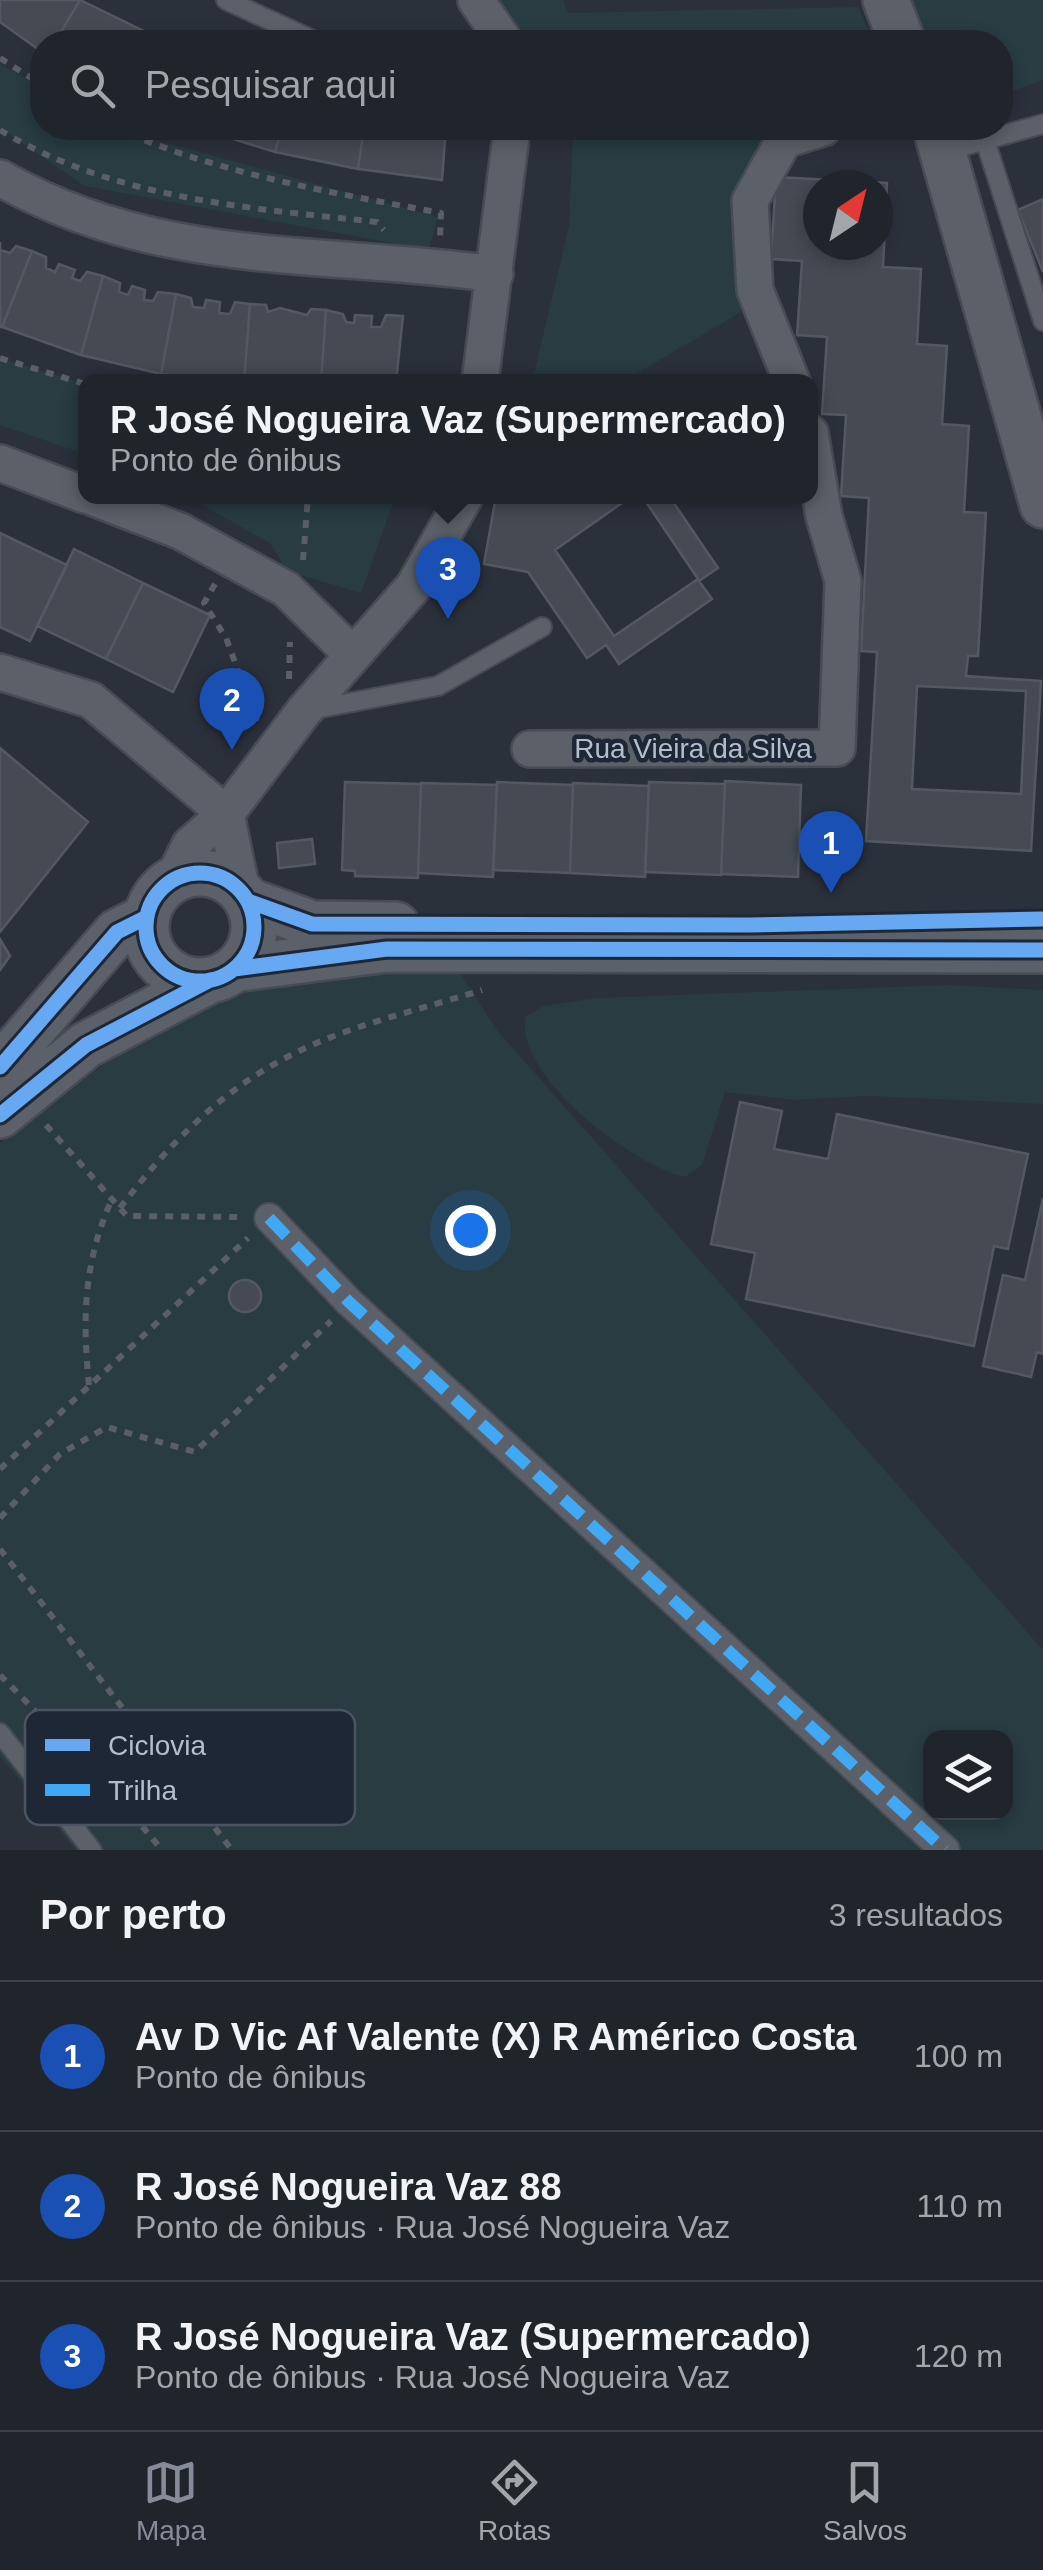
<!DOCTYPE html>
<html lang="pt">
<meta charset="utf-8">
<style>
:root{--surface:#20252c;--page:#282d34;--text:#f1f3f6;--muted:#a2a5a9;--line:#3d4248;--accent:#858c99}
body{margin:0;font-family:Arial,sans-serif;background:var(--page);color:var(--text)}
.controls{position:absolute;right:30px;bottom:30px;display:grid;overflow:hidden;border-radius:20px;box-shadow:0 5px 15px #0003}
.controls button{width:90px;height:90px;display:grid;place-items:center;padding:0;border:0;border-bottom:2px solid var(--line);background:var(--surface);color:var(--text);font:50px sans-serif}
.compass{position:absolute;left:803px;top:170px;width:90px;height:90px;border-radius:50%;background:var(--surface);box-shadow:0 5px 15px #0003;rotate:35deg}
.you{position:absolute;left:470px;top:1230px;width:35px;height:35px;margin:-25px;border:8px solid #fff;border-radius:50%;background:#1a73e8;box-shadow:0 0 0 15px #1a73e833}
.badge{display:grid;place-items:center;width:65px;height:65px;border-radius:50%;background:var(--accent);color:#fff;font-size:32px;font-weight:700}
.pin{position:absolute;translate:-50% -82px;filter:drop-shadow(0 2px 5px #0008)}
.pin::after{content:'';position:absolute;top:52px;width:35px;height:30px;background:inherit;clip-path:polygon(0 0,100% 0,50% 100%)}
.popup{position:absolute;left:78px;top:374px;width:740px;height:130px;box-sizing:border-box;display:grid;place-content:center;border-radius:20px;background:var(--surface);filter:drop-shadow(0 2px 8px #0005);font-size:32px;white-space:nowrap;color:var(--muted)}
.popup b{font-size:38px;color:var(--text)}
.popup::after{content:'';position:absolute;left:50%;top:100%;margin-left:-20px;border:20px solid transparent;border-top-color:var(--surface)}
.list{margin:0;padding:0;list-style:none}
h2{display:flex;justify-content:space-between;align-items:center;height:130px;margin:0;padding:0 40px;font-size:42px}
h2 small{font-size:32px;font-weight:400;color:var(--muted)}
.list li{display:grid;grid-template-columns:65px 1fr auto;gap:30px;align-items:center;box-sizing:border-box;height:150px;padding:0 40px;border-top:2px solid var(--line)}
.list b{display:block;font-size:38px;white-space:nowrap}
.list p{margin:0;font-size:32px;white-space:nowrap;color:var(--muted)}
.list em{font-size:32px;font-style:normal;color:var(--muted)}
.icon{flex:none;width:55px;height:55px;fill:none;stroke:currentColor;stroke-width:2;stroke-linecap:round;stroke-linejoin:round}
.map{position:relative;flex:none;width:1043px;height:1850px;overflow:hidden}
.search{position:absolute;background:var(--surface);box-shadow:0 5px 15px #0003;left:30px;right:30px;top:30px;height:110px;display:flex;align-items:center;gap:25px;box-sizing:border-box;padding:0 35px;border-radius:40px;color:var(--muted);font-size:38px}
.sheet{height:580px;background:var(--surface)}
nav{display:flex;justify-content:space-around;align-items:center;box-sizing:border-box;height:140px;border-top:2px solid var(--line);background:var(--surface);font-size:28px;color:var(--muted)}
nav a{display:grid;justify-items:center;gap:5px}
nav .on{color:var(--accent)}
.map>svg:first-child{display:block}
</style>
<div class="map">
<svg width="1043" height="1850" viewBox="0 0 1043 1850">
<rect width="100%" height="100%" fill="#2b313b"/>
<path fill="#283c42" fill-rule="evenodd" d="M497,0h66l5,13 290,-6 16,35h-348z
M910,0h133v80l-42,15 -1,-53h-74z
M0,64l42,24v40h69l327,89 -9,33 -344,-64 -85,-58z
M558,128h226l-49,72 6,112 -117,69 -92,1 37,-156 4,-93h-14z
M0,358l85,26v70l-85,-29z
M189,497h206l-34,96 -74,-22 -16,-27z
M453,962l43,67 547,621v200h-968l-75,-94v-613l126,-96 146,-68zM930,1738h76v74h-76z
M949,985l94,5v114l-176,-8 -73,4 -69,-8 -23,73 -18,12c-53,-13 -168,-100 -159,-160l19,-11 53,-8z"/>
<path fill="#454a53" stroke="#535962" stroke-width="2.5" fill-rule="evenodd" d="M0,0h80l-25,42h-13v10l-42,-30z
M80,0l70,34 -4,8h-91z
M198,128h84l-7,24z
M282,128h82l-6,41 -83,-17z
M364,128h82l-4,52 -84,-11z
M776,177l111,6 -4,84 38,2 -4,75 30,2 -5,78 27,2 -5,86 22,1 -8,143h-10l-2,20 75,5 -10,170 -165,-10 11,-189 -16,-1 8,-153 -28,-2 5,-81 -24,-1 5,-77 -30,-2 5,-74 -31,-2zM818,185h60v60h-60z
M1043,199v73l-25,-62z
M0,242v8l10,3 6,-7 16,5 -30,76h-2z
M32,251l14,6v11l9,4 4,-8 16,6 -3,8 8,3 7,-9 16,4 -22,79 -79,-28z
M103,276l17,7 -1,9 9,3 4,-9 13,4 -1,10 9,1 5,-9 18,2 -15,80 -80,-19z
M176,294l15,4 2,9 11,1 2,-8 14,2 -1,11 11,1 5,-12 15,2 -6,78 -83,-8z
M250,304l16,1 2,7 12,-4 27,7 4,-6 15,1 -5,72h-77z
M326,310l17,4 3,8 8,1 1,-8 17,1 -1,11h10l5,-12 17,1 -7,66h-75z
M496,496h173l49,72 -19,13 13,18 -93,65 -13,-19 -19,13 -59,-86 -44,-8z
M632,496h10l56,83 -84,57 -59,-86z
M0,533l67,32 -37,76 -30,-14z
M74,549l69,34 -37,76 -69,-33z
M143,583l67,32 -37,77 -67,-33z
M917,686l109,5 -5,103 -109,-5z
M0,748l88,74 -88,110z
M725,781l76,4 -3,92 -77,-3z
M345,782l76,2 -3,94 -63,-2v-5l-13,-1z
M497,782l76,3 -3,88 -77,-3z
M649,782l76,2 -4,91 -76,-3z
M421,783l76,2 -4,92 -75,-4z
M573,783l76,3 -4,91 -75,-4z
M312,839l3,25 -36,4 -2,-25z
M0,939l10,17 -10,14z
M740,1102l42,9 -8,38 54,10 9,-45 191,40 -20,95 -14,-3 -20,100 -228,-47 9,-46 -44,-9z
M1043,1198v156l-6,-2 -6,25 -48,-11 20,-91 22,5z
M229 1296a16 16 0 1 1 32 0a16 16 0 1 1-32 0Z"/>
<g fill="none" stroke-linecap="round" stroke-linejoin="round">
<defs>
<path id="service" d="M226,0l91,42
M986,143l57,178
M946,151l97,-27
M310,710l128,-24 104,-59
M0,1733l92,117"/>
<path id="pedestrian" d="M269,1218l80,84 596,548"/>
<path id="minor" d="M476,0l29,42
M0,178c159,90 321,72 495,96
M480,382l32,-254
M792,382l-37,-92 -5,-89 34,-61 39,-12
M0,463l85,32
M89,496l91,35 106,58 67,66
M0,672l91,28 135,114
M530,749l307,-1 6,-167 -19,-65 -14,-83
M226,814l16,78
M173,879l17,-34 36,-31 78,-103 110,-125 51,-90"/>
<path id="tertiary" d="M886,0l16,42
M936,128l107,377
M146 927a54 54 0 1 1 108 0a54 54 0 1 1-108 0Z
M248,901l64,23 84,1
M234,969l153,-20 656,1
M0,1067l117,-135 30,-15
M0,1115l86,-70 124,-65"/>
</defs>
<use href="#service" stroke="#474c54" stroke-width="22"/>
<use href="#pedestrian" stroke="#474c54" stroke-width="32"/>
<use href="#minor" stroke="#474c54" stroke-width="40"/>
<use href="#tertiary" stroke="#474c54" stroke-width="50"/>
<path stroke="#595f65" stroke-width="6" stroke-dasharray="8 8" stroke-linecap="butt" d="M0,58l42,27
M115,128c104,46 214,64 326,85l-1,26
M0,130c113,69 249,78 377,92l7,8
M0,358l85,26
M303,560l5,-64
M215,584l-11,19 22,35 31,84
M289,679l1,-37
M46,1125l81,91 116,1
M120,1208c48,-63 100,-117 171,-153 58,-30 129,-45 191,-65
M89,1385c-7,-68 -5,-124 23,-186
M0,1469l248,-231
M0,1518l60,-64 47,-27 88,25 136,-131
M0,1549l232,301
M0,1675l105,107 57,68"/>
<use href="#service" stroke="#5c6068" stroke-width="18"/>
<use href="#pedestrian" stroke="#5c6068" stroke-width="28"/>
<use href="#minor" stroke="#5c6068" stroke-width="35"/>
<use href="#tertiary" stroke="#5c6068" stroke-width="45"/>
<path stroke="#3fa9f5" stroke-width="12" stroke-dasharray="25 12" stroke-linecap="butt" d="M269,1218l80,84 596,548"/>
<defs>
<path id="cycleway" d="M146 927a54 54 0 1 1 108 0a54 54 0 1 1-108 0Z
M248,901l64,23 437,1 294,-6
M234,969l153,-20 656,1
M0,1067l117,-135 30,-15
M0,1115l86,-70 124,-65"/>
</defs>
<use href="#cycleway" stroke="#1e2736" stroke-width="21"/>
<use href="#cycleway" stroke="#66a8f1" stroke-width="15"/>
</g>
<g text-anchor="middle" stroke-width="9" stroke-linejoin="round" paint-order="stroke">
<g font-size="28" fill="#b6bdcb" stroke="#1e2736">
<text x="693" y="758">Rua Vieira da Silva</text>
</g>
</g>
<rect x="25" y="1710" width="330" height="115" rx="15" fill="#1e2736" stroke="#4c5463" stroke-width="2.5"/>
<rect x="45" y="1739" width="45" height="12" fill="#66a8f1"/>
<rect x="45" y="1784" width="45" height="12" fill="#3fa9f5"/>
<g font-size="28" fill="#b6bdcb">
<text x="108" y="1755">Ciclovia</text>
<text x="108" y="1800">Trilha</text>
</g>
</svg>
<div class="controls">
<button><svg class="icon" aria-label="layers" viewBox="0 0 24 24"><path d="M12 4l9 5-9 5-9-5zM3 14l9 5 9-5"/></svg></button>
</div>
<svg class="compass" viewBox="-18 -18 36 36"><path d="M0-13l5 13h-10z" fill="#e53935"/><path d="M0 13l5-13h-10z" fill="#a2a5a9"/></svg>
<div class="you"></div>
<div class="pin badge" style="left:831px;top:893px;background:#1a4fb4">1</div>
<div class="pin badge" style="left:232px;top:750px;background:#1a4fb4">2</div>
<div class="pin badge" style="left:448px;top:619px;background:#1a4fb4">3</div>
<div class="popup"><b>R José Nogueira Vaz (Supermercado)</b>Ponto de ônibus</div>
<div class="search"><svg class="icon" aria-label="search" viewBox="0 0 24 24"><circle cx="10" cy="10" r="6"/><path d="M15 15l6 6"/></svg>Pesquisar aqui</div>
</div>
<section class="sheet">
<h2>Por perto<small>3 resultados</small></h2>
<ul class="list">
<li><span class="badge" style="background:#1a4fb4">1</span><div><b>Av D Vic Af Valente (X) R Américo Costa</b><p>Ponto de ônibus</p></div><em>100 m</em></li>
<li><span class="badge" style="background:#1a4fb4">2</span><div><b>R José Nogueira Vaz 88</b><p>Ponto de ônibus · Rua José Nogueira Vaz</p></div><em>110 m</em></li>
<li><span class="badge" style="background:#1a4fb4">3</span><div><b>R José Nogueira Vaz (Supermercado)</b><p>Ponto de ônibus · Rua José Nogueira Vaz</p></div><em>120 m</em></li>
</ul>
</section>
<nav>
<a class="on"><svg class="icon" aria-label="map" viewBox="0 0 24 24"><path d="M3 6l6-2 6 2 6-2v14l-6 2-6-2-6 2zM9 4v14M15 6v14"/></svg>Mapa</a>
<a><svg class="icon" aria-label="directions" viewBox="0 0 24 24"><path d="M12 3l9 9-9 9-9-9zM9 14v-3h6M13 9l2 2-2 2"/></svg>Rotas</a>
<a><svg class="icon" aria-label="saved" viewBox="0 0 24 24"><path d="M7 4h10v16l-5-4-5 4z"/></svg>Salvos</a>
</nav>
